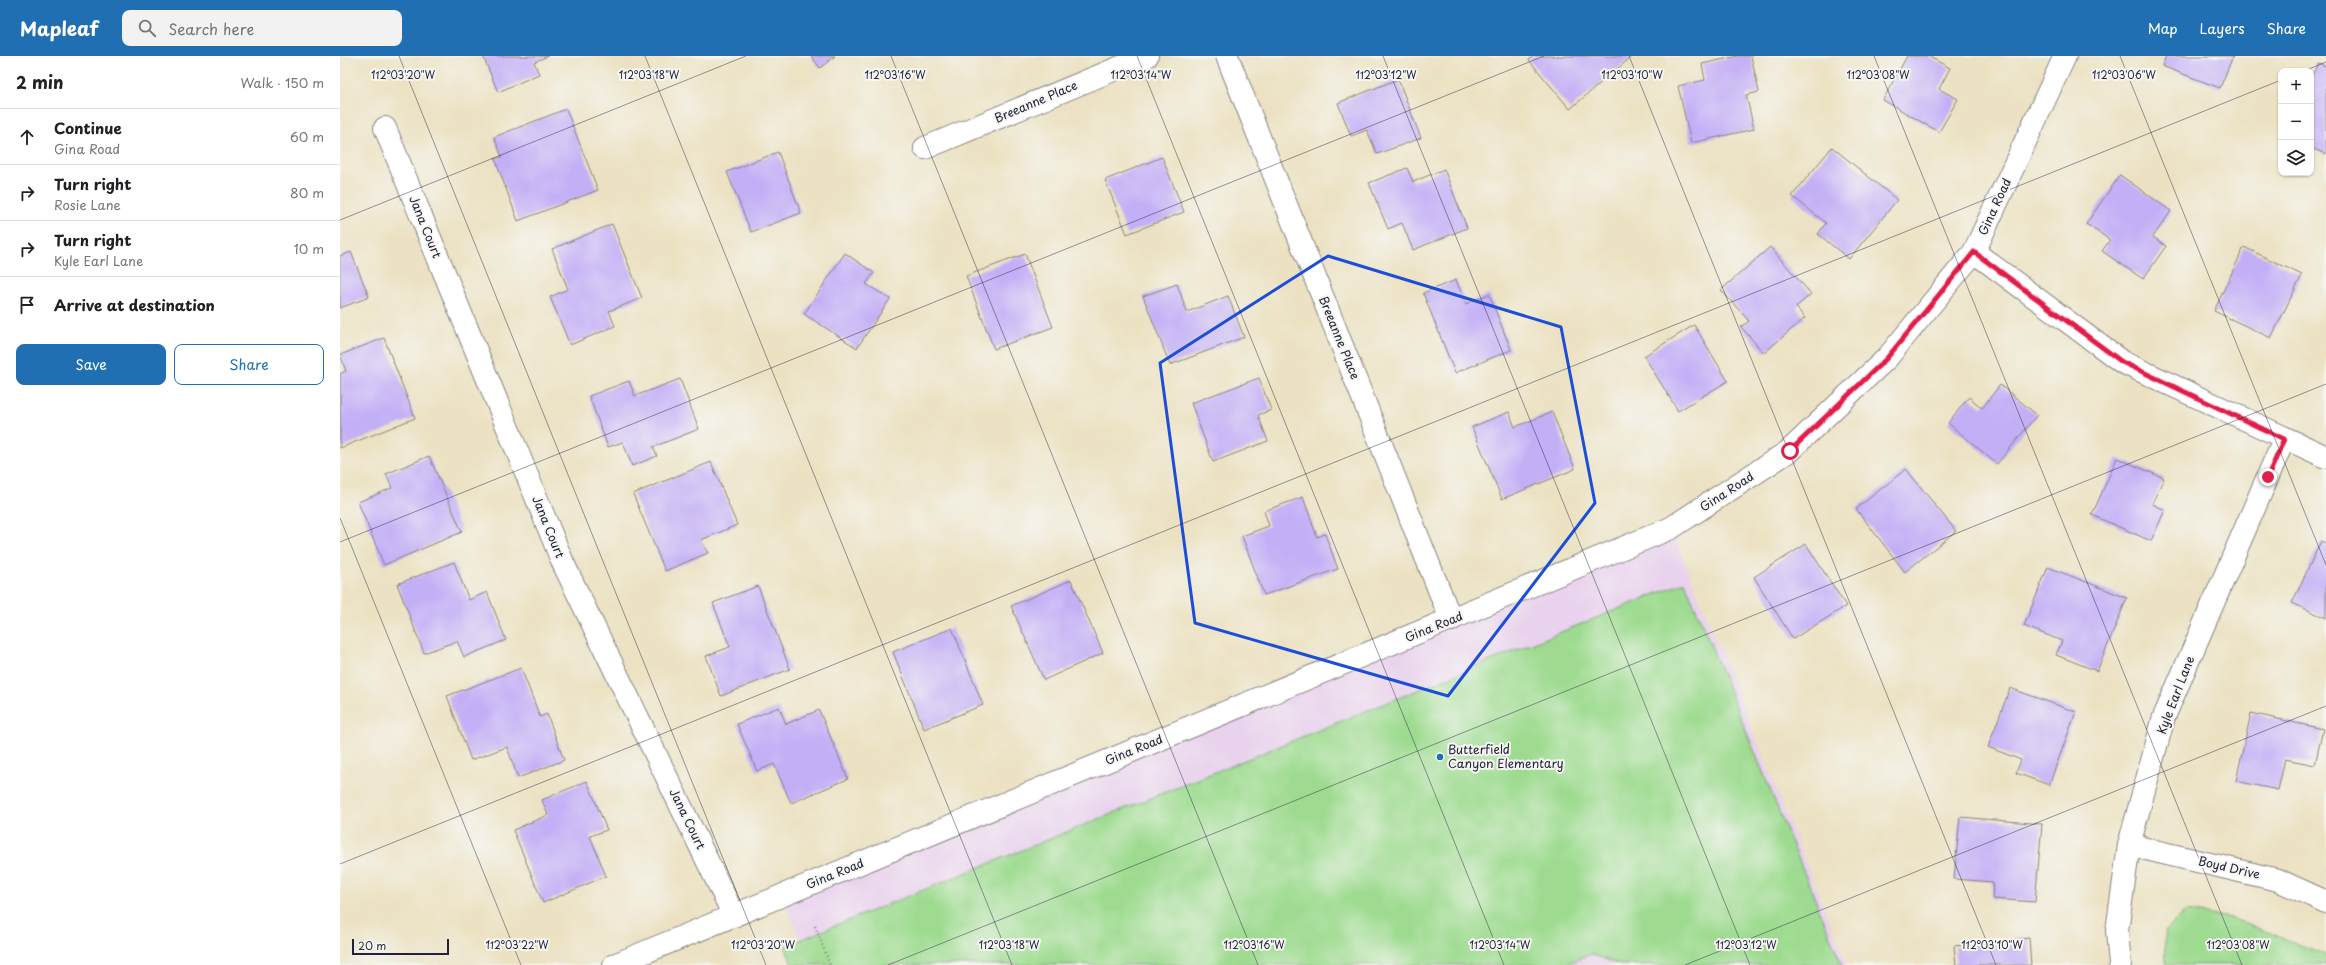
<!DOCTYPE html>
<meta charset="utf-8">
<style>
:root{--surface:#fff;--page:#f2f2f2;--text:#202124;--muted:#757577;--line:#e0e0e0;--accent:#1f6fb2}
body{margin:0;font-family:"Playpen Sans",sans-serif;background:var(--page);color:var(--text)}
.controls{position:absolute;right:12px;top:12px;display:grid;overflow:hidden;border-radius:8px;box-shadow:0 1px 3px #0004}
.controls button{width:36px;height:36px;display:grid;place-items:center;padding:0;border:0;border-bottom:1px solid var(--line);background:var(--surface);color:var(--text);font:20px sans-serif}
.scale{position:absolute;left:12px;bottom:10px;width:97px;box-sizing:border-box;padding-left:4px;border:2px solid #22223b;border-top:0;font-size:11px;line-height:14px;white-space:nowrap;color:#22223b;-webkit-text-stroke:3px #f6f6f2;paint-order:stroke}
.stop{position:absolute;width:12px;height:12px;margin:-9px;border:3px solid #e11d48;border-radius:50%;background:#fff}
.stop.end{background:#e11d48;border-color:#fff;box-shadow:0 1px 4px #0008}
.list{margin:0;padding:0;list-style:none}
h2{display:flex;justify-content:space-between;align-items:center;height:52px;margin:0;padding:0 16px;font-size:17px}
h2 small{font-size:13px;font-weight:400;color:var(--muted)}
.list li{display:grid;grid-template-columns:26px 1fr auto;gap:12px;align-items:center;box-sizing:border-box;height:56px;padding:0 16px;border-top:1px solid var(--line)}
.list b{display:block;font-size:15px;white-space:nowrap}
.list p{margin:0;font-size:13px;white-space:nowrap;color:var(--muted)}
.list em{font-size:13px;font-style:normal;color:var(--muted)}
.actions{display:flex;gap:8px;padding:12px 16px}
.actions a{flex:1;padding:9px 0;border:1px solid var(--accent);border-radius:8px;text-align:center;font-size:14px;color:var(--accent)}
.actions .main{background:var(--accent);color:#fff}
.icon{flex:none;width:22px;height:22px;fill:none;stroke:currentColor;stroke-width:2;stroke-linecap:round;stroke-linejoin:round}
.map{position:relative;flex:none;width:1986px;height:909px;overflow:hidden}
header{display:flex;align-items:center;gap:24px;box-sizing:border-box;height:56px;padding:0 20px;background:var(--accent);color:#fff}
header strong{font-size:19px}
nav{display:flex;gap:22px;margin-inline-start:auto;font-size:14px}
.search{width:280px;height:36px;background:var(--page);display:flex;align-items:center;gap:10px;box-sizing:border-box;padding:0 14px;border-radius:8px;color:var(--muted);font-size:15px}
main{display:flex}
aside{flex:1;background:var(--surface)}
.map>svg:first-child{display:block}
</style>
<header>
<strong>Mapleaf</strong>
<div class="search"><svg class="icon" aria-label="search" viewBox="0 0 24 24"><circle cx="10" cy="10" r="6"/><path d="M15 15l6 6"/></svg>Search here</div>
<nav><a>Map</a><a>Layers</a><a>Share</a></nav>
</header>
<main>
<aside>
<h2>2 min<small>Walk · 150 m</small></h2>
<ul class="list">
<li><svg class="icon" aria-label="ahead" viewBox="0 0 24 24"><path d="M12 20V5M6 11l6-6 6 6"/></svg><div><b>Continue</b><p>Gina Road</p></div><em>60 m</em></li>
<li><svg class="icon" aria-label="right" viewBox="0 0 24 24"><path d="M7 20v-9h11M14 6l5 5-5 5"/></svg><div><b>Turn right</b><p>Rosie Lane</p></div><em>80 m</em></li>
<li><svg class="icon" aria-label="right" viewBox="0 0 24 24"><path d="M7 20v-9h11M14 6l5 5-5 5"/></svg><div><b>Turn right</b><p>Kyle Earl Lane</p></div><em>10 m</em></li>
<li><svg class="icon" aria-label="arrive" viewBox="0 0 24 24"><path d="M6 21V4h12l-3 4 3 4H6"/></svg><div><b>Arrive at destination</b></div></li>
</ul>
<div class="actions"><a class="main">Save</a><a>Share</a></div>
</aside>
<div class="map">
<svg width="1986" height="909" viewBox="0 0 1986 909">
<rect width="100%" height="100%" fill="#f6f6f2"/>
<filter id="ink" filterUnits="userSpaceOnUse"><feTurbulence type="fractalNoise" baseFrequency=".025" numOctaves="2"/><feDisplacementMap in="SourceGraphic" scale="8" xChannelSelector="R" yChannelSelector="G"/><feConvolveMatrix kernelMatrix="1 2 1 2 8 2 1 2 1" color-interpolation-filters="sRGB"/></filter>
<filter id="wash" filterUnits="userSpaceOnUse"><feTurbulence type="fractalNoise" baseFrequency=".012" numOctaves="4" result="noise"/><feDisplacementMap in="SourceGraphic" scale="16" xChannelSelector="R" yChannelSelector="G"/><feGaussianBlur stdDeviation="0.9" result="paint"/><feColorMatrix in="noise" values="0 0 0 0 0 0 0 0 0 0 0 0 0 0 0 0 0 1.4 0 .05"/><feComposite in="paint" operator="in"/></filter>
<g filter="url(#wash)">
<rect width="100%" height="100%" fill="#ece2c3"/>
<path fill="#e9d2ed" d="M1331,472l176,437h-1036l-29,-70z"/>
<path fill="#9edb90" stroke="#607e66" d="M1345,526l157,383h-222l-29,-11 -27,11h-772l-7,-19z
M1846,855l45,7 95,37v10h-160l-1,-33z"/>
<g id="blocks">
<path fill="#c3aff6" d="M143,0h65l-14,6 5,12 -41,18z
M471,0h24l-15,12z
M1193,0h95l2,2 -60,51 -41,-49z
M1398,0h13l8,36 -13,3 8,34 -63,14 -13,-57 27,-6 -3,-16z
M1567,0h21l22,12 -11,21 19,10 -19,33 -56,-32z
M1826,0h67l-13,32 -58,-22z
M1978,7l8,3v88l-15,-6v-70z
M1058,23l23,59 -44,16 -10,-24 -16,6 -13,-33z
M226,53l32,81 -80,31 -23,-62 7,-2 -8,-20z
M1492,91l65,53 -48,59 -31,-25 8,-11 -34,-27z
M438,96l23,61 -50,19 -24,-60z
M822,101l22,55 -57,22 -22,-54z
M1067,112l6,14 31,-13 23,59 -54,22 -11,-27 -14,6 -19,-46z
M1780,119l51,36 -18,26 13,9 -23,33 -41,-28 8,-11 -24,-16z
M272,168l30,74 -33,13 6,15 -45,19 -20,-48 18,-8 -16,-40z
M1430,191l41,47 -15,13 9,11 -41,35 -23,-26 8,-6 -28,-31z
M1904,191l58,28 -31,63 -57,-27z
M11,196l18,45 -29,11v-52z
M505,197l29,20 -8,11 24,15 -33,49 -53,-34z
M685,198l28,73 -59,22 -28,-73z
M1116,224l10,24 23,-10 22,56 -56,23 -32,-80z
M837,228l10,28 41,-16 16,41 -74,28 -27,-69z
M1354,269l34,56 -50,30 -34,-55z
M44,282l31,80 -75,30v-74l6,-3 -6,-16z
M919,322l12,32 -13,5 10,26 -55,21 -22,-59z
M340,323l19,50 -46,18 4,9 -25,10 -9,-24 -15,5 -19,-51 40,-15 6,15z
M1660,329l37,30 -40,49 -49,-41 21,-26 13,11z
M1169,356l6,15 37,-15 23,57 -73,30 -30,-72z
M89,400l33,76 -78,33 -26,-63 34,-14 -6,-14z
M1777,402l47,20 -12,26 13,6 -14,31 -59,-26z
M371,406l26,63 -36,15 7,13 -43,18 -32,-77z
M1566,413l50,62 -51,41 -49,-63z
M963,441l14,40 8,-3 13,35 -74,26 -22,-59 27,-10 -5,-15z
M1981,485l5,3v74l-34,-15z
M1466,488l40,62 -53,33 -39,-62z
M114,506l15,38 18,-8 19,48 -42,17 -7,-16 -33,12 -27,-69z
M1708,511l79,31 -30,73 -41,-16 6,-14 -38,-15z
M731,524l32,73 -59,27 -33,-74z
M418,530l32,83 -69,27 -15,-40 24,-9 -17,-44z
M612,572l31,77 -59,24 -31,-77z
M181,612l19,49 7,-3 17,46 -46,18 -11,-31 -36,13 -24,-64z
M1670,632l66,24 -27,73 -33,-12 5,-13 -33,-13z
M439,651l7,17 33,-14 29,69 -57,24 -17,-39 -17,7 -20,-47z
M1911,657l72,16 -8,36 -30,-6 -7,31 -42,-9z
M247,725l20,49 -17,6 16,40 -63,27 -30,-73 35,-15 -6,-15z
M1620,761l82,7 -7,78 -43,-3 1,-17 -39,-3z
M1689,882l2,27h-75l-2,-19z"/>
</g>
</g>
<g filter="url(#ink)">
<use href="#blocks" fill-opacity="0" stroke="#87827f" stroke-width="1"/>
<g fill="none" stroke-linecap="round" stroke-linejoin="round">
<defs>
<path id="minor" d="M887,0l224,564
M45,72l178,435 171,353
M585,92l222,-92
M1634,196l148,110 204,95
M1789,789l149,35 48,22
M274,909l1057,-437 118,-77 98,-93 87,-106 91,-196
M1780,909l-3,-34 12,-86 35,-128 120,-278"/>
</defs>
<use href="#minor" stroke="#87827f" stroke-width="24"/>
<path stroke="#87827f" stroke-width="2.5" stroke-dasharray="1 3" stroke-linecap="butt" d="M475,870l15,39"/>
<use href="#minor" stroke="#fff" stroke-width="22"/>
</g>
</g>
<g fill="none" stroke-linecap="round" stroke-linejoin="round" filter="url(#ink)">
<path stroke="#e11d48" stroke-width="5" d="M1450,395l97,-93 87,-106 148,110 162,77 -16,38"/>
</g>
<path fill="none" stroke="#1d4ed8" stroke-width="3" stroke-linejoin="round" d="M988,200l233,71 34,176 -147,193 -253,-73 -35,-260z"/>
<path fill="none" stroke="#22223b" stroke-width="1" stroke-opacity="0.45" d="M59,0l367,909M305,0l367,909M551,0l367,909M797,0l367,909M1043,0l367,909M1289,0l367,909M1534,0l368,909M1780,0l206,509M1964,15l22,-9M0,164l406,-164M0,462l181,447M0,486l1204,-486M0,808l1941,-784M548,909l1438,-581M1345,909l641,-259"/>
<circle fill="#1f6fb2" stroke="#f6f6f2" stroke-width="1.5" cx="1100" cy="701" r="4"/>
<g text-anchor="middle" stroke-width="4" stroke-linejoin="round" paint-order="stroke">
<g font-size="12" fill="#22223b" stroke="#f6f6f2">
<text transform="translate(696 46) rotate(-23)" y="4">Breeanne Place</text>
<text transform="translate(1655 151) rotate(-65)" y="4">Gina Road</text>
<text transform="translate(85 171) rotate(68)" y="4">Jana Court</text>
<text transform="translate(999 282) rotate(68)" y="4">Breeanne Place</text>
<text transform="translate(1387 436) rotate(-33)" y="4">Gina Road</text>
<text transform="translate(208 471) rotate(68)" y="4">Jana Court</text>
<text transform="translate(1094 571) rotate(-22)" y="4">Gina Road</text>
<text transform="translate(1836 639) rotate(-69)" y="4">Kyle Earl Lane</text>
<text transform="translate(794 694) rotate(-22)" y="4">Gina Road</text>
<text transform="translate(347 763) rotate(64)" y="4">Jana Court</text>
<text transform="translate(1889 812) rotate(13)" y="4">Boyd Drive</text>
<text transform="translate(495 818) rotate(-22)" y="4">Gina Road</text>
</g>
<g font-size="12" fill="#22223b" stroke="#f6f6f2" text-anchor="start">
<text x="1108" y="698">Butterfield<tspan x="1108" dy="14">Canyon Elementary</tspan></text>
</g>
</g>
<g font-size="10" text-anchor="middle" fill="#22223b" stroke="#f6f6f2" stroke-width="4" stroke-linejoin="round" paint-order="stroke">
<text x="63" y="23">112°03'20"W</text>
<text x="309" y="23">112°03'18"W</text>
<text x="555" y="23">112°03'16"W</text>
<text x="801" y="23">112°03'14"W</text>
<text x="1046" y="23">112°03'12"W</text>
<text x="1292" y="23">112°03'10"W</text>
<text x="1538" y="23">112°03'08"W</text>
<text x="1784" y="23">112°03'06"W</text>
<text x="177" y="893">112°03'22"W</text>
<text x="423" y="893">112°03'20"W</text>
<text x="669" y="893">112°03'18"W</text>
<text x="914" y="893">112°03'16"W</text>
<text x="1160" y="893">112°03'14"W</text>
<text x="1406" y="893">112°03'12"W</text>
<text x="1652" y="893">112°03'10"W</text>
<text x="1898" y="893">112°03'08"W</text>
</g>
</svg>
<div class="controls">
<button>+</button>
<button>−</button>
<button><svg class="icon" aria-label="layers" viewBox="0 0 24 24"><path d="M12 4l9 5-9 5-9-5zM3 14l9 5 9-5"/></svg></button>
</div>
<div class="scale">20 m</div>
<div class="stop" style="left:1450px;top:395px"></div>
<div class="stop end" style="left:1928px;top:421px"></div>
</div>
</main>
